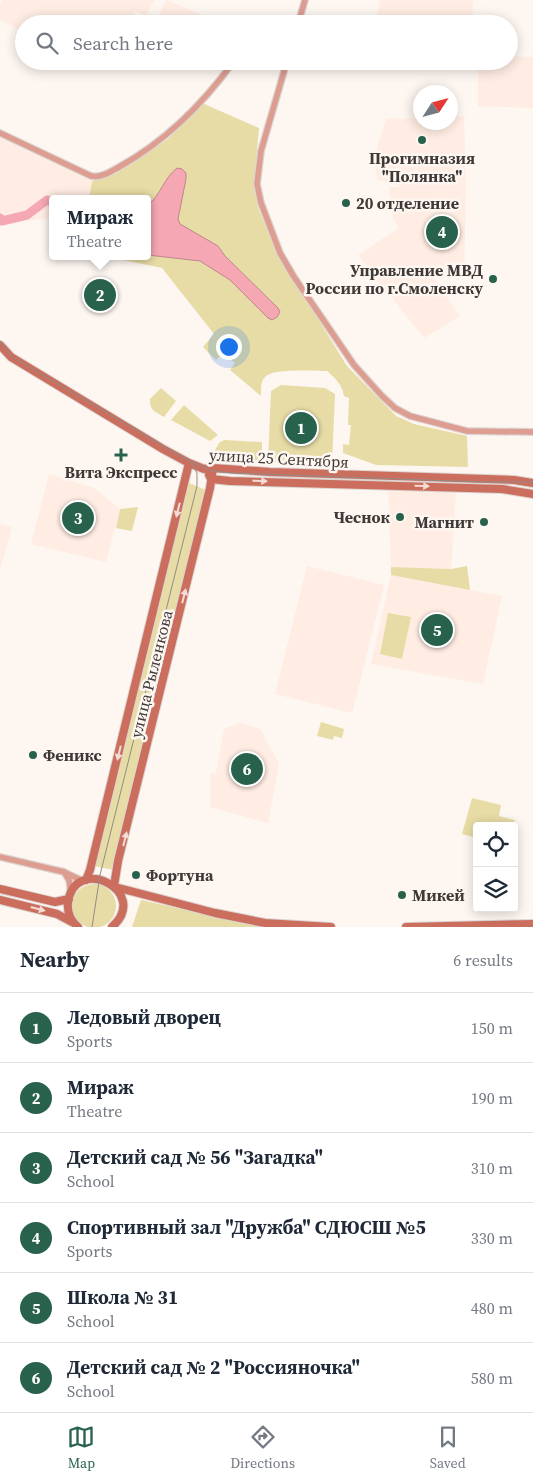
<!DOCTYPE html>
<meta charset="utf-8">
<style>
:root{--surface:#fff;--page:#f6f6f7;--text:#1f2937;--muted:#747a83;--line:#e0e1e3;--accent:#29624c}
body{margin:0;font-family:"Source Serif 4",serif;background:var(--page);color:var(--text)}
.controls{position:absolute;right:15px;bottom:15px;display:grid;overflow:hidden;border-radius:5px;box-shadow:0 2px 12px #0003}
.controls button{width:45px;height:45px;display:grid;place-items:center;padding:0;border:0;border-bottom:1px solid var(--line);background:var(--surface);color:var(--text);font:25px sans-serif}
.compass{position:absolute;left:413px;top:85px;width:45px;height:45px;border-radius:50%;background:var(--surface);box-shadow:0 2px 12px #0003;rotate:54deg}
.you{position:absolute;left:228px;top:346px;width:18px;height:18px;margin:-12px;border:4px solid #fff;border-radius:50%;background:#1a73e8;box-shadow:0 0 0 8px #1a73e833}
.badge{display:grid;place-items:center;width:32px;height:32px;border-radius:50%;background:var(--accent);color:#fff;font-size:16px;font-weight:700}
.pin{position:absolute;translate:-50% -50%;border:2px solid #fff;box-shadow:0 1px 5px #0006}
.popup{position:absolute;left:49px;top:195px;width:102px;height:65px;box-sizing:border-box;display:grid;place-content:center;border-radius:5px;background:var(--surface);filter:drop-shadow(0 1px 4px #0005);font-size:16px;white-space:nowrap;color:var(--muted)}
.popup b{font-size:19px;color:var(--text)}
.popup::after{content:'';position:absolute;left:50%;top:100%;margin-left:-10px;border:10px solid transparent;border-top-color:var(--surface)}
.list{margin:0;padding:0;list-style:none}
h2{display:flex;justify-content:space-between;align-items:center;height:65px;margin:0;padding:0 20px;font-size:21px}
h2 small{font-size:16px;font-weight:400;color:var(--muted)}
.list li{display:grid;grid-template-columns:32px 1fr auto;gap:15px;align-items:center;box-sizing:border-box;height:70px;padding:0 20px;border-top:1px solid var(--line)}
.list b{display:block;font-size:19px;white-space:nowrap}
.list p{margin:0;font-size:16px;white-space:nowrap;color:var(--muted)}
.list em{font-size:16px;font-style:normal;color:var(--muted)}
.icon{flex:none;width:28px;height:28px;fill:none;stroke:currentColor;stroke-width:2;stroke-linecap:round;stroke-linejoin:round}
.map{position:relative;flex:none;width:533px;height:927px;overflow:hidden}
.search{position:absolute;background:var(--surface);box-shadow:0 2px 12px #0003;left:15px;right:15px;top:15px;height:55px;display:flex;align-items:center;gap:12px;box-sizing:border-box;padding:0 18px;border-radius:28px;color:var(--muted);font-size:19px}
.sheet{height:485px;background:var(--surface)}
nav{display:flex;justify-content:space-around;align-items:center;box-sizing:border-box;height:70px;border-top:1px solid var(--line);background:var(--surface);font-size:14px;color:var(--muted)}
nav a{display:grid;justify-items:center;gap:2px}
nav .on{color:var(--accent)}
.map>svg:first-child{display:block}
</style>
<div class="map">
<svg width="533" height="927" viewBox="0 0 533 927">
<rect width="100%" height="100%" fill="#fef6f1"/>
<path fill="#ffede3" d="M3,0h151l-8,16 -11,-5 -6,13h-105v8l-24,-12v-15z
M166,0h1l46,20 -1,4h-57z
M380,0h93l-1,24h-96z
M509,56l24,1v51l-55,-2v-45h31z
M370,61h100v7z
M464,116l2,69 -2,94 -33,-5 29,42 -36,22 -66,-83 41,-27 -6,-10 -4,-31h14l-26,-8 -3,-21 12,-39 34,-1v4h30l1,-5z
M0,138l92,43 -3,18h-37v19l-52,6z
M49,474l45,14 26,21 -14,53 -75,-18z
M388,488l68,3 -5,78 -60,-2z
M0,524l12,3 -12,43z
M307,566l77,19 -32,128 -77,-19z
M391,575l111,21 -19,88 -112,-20z
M240,723l20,6 19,35 -11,59 -58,-16 1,-34h5l8,-44z"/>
<path fill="#e7dca6" d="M202,103l57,25 -4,45 3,35 19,44 70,114 49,50 18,8 53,12 1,31 -92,-2 -33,-12v-9l6,1 2,-20h-3l1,-27 -5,-2c-2,-12 -9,-18 -17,-25 -14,0 -54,-3 -62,6 -5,5 -4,13 -4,19l-31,-26 5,-7 -12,-10 -7,7 -13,-13 11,-13 -52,-66 -58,-12h44v-57h-59l3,-18 23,-7 53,-35z
M281,385l44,3 10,6 -3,69 -64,-1 3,-71z
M161,388l15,13 -12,16c-9,-5 -15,-7 -14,-18z
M184,405l34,30 -8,6 -39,-21z
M224,440l38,2v20l-44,-3 -3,-9 4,-7z
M189,483l17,7 -92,380 -20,-4z
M138,507l-6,24 -16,-3 4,-19z
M467,566l3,24 -79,-15v-8l60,2z
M388,613l23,4 -9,42 -22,-5z
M321,722l23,7 -2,9 -8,-2 -1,4 -16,-4z
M472,798l29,7 -2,11 16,4 -2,6h-36v12l-15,-4z
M72 906a22 22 0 1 1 44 0a22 22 0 1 1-44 0Z
M141,900l122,27h-131z"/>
<path fill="#f6a7b4" stroke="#be868e" d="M177,168l5,1 4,4v6l-8,40 2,5 38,22 7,10 53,52 2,4 -3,5 -5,3 -4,-2 -38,-38 -30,-19 -52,-6v-50c12,-9 16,-27 29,-37z"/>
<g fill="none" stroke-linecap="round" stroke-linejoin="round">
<path stroke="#f6a7b4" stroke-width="9" d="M0,218l2,3 25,-6 20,-15 5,2"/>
<defs>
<path id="minor" d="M298,24l7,-24
M287,61l-26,90 -4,33 4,19 19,50 14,24 60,88 28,31 13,12 15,8 57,15 66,1
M0,133l91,43c10,2 19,-4 28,-9 47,-26 84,-63 115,-106
M0,857l64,15 19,9
M64,872l5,8 2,13"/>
<path id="secondary" d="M0,345l11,12 152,92 26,14 15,6 9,-1 57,4 244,8 19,3
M209,475l2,4 19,2 272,8 31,5
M86,880l4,-10 99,-407
M114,886l4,-25 92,-373 3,-20
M115,887l100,26 50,10 66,4
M0,889l55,13 14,-3
M0,900l57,14 15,8
M78,927c-7,-6 -11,-15 -10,-24 6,-50 84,-12 44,24
M406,927l127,-3"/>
</defs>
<use href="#minor" stroke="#dbd4d0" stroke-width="8"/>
<use href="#secondary" stroke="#dbd4d0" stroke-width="10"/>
<use href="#minor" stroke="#dd9d91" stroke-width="5.5"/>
<use href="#secondary" stroke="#cb6e5e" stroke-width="8"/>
<path stroke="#918b88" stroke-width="1" d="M0,342l12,15 171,101 29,13 20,2 248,9h53
M92,927l8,-52 97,-389v-13l-6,-11"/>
</g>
<defs><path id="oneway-solid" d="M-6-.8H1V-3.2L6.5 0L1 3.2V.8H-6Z" transform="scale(1.25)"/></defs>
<g fill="#f4dbd4">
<use href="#oneway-solid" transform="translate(260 481) rotate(2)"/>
<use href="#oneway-solid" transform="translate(422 486) rotate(2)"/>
<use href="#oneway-solid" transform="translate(178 510) rotate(104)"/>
<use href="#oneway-solid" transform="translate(184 596) rotate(-76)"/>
<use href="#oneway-solid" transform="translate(119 753) rotate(104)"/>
<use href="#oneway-solid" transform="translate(125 839) rotate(-76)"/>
<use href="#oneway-solid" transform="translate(38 909) rotate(15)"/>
</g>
<g fill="#29624c" stroke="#fef6f1" stroke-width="2">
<circle cx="422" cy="140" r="5"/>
<circle cx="346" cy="203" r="5"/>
<circle cx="493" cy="279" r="5"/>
<path d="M118.5 447.5h5v5h5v5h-5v5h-5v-5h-5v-5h5z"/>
<circle cx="400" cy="517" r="5"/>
<circle cx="484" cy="522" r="5"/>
<circle cx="33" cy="755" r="5"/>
<circle cx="136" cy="875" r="5"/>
<circle cx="402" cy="895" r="5"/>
</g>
<g text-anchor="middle" stroke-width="5" stroke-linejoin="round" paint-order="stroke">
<g font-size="16" font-weight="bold" fill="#3d3937" stroke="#fef6f1" text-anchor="start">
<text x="422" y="164" text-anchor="middle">Прогимназия<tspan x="422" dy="18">"Полянка"</tspan></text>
<text x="356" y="209">20 отделение</text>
<text x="483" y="276" text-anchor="end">Управление МВД<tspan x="483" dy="18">России по г.Смоленску</tspan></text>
<text x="121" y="478" text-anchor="middle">Вита Экспресс</text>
<text x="390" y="523" text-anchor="end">Чеснок</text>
<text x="474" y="528" text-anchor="end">Магнит</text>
<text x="43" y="761">Феникс</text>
<text x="146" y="881">Фортуна</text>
<text x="412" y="901">Микей</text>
</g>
<g font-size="16" fill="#3d3937" stroke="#fef6f1">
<text transform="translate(279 458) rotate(3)" y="6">улица 25 Сентября</text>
<text transform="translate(151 674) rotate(-76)" y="6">улица Рыленкова</text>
</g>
</g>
</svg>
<div class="controls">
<button><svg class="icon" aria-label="locate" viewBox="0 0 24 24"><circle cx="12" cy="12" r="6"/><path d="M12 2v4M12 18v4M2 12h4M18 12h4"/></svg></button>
<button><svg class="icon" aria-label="layers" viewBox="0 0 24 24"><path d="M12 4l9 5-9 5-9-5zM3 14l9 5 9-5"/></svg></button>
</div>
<svg class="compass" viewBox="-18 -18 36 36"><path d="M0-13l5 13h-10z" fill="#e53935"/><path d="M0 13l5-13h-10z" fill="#747a83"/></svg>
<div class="you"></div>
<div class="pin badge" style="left:301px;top:428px">1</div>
<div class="pin badge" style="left:100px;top:295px">2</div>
<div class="popup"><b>Мираж</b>Theatre</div>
<div class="pin badge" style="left:78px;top:518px">3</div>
<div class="pin badge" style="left:442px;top:232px">4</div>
<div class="pin badge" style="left:437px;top:630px">5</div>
<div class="pin badge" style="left:247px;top:769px">6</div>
<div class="search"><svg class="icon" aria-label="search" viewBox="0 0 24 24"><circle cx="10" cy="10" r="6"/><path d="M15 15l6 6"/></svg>Search here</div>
</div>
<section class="sheet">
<h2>Nearby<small>6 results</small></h2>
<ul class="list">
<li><span class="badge">1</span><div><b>Ледовый дворец</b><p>Sports</p></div><em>150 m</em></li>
<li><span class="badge">2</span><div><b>Мираж</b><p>Theatre</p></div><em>190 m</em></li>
<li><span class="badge">3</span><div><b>Детский сад № 56 &quot;Загадка&quot;</b><p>School</p></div><em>310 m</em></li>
<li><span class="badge">4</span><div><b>Спортивный зал &quot;Дружба&quot; СДЮСШ №5</b><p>Sports</p></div><em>330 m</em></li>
<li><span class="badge">5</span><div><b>Школа № 31</b><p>School</p></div><em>480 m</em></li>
<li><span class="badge">6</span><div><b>Детский сад № 2 &quot;Россияночка&quot;</b><p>School</p></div><em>580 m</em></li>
</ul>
</section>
<nav>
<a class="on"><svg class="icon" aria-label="map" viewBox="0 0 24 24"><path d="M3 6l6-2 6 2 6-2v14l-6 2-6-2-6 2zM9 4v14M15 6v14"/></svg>Map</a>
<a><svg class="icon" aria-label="directions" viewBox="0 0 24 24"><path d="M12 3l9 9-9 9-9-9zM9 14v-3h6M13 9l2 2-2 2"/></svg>Directions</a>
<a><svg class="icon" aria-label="saved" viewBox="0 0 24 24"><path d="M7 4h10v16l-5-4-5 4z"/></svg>Saved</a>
</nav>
